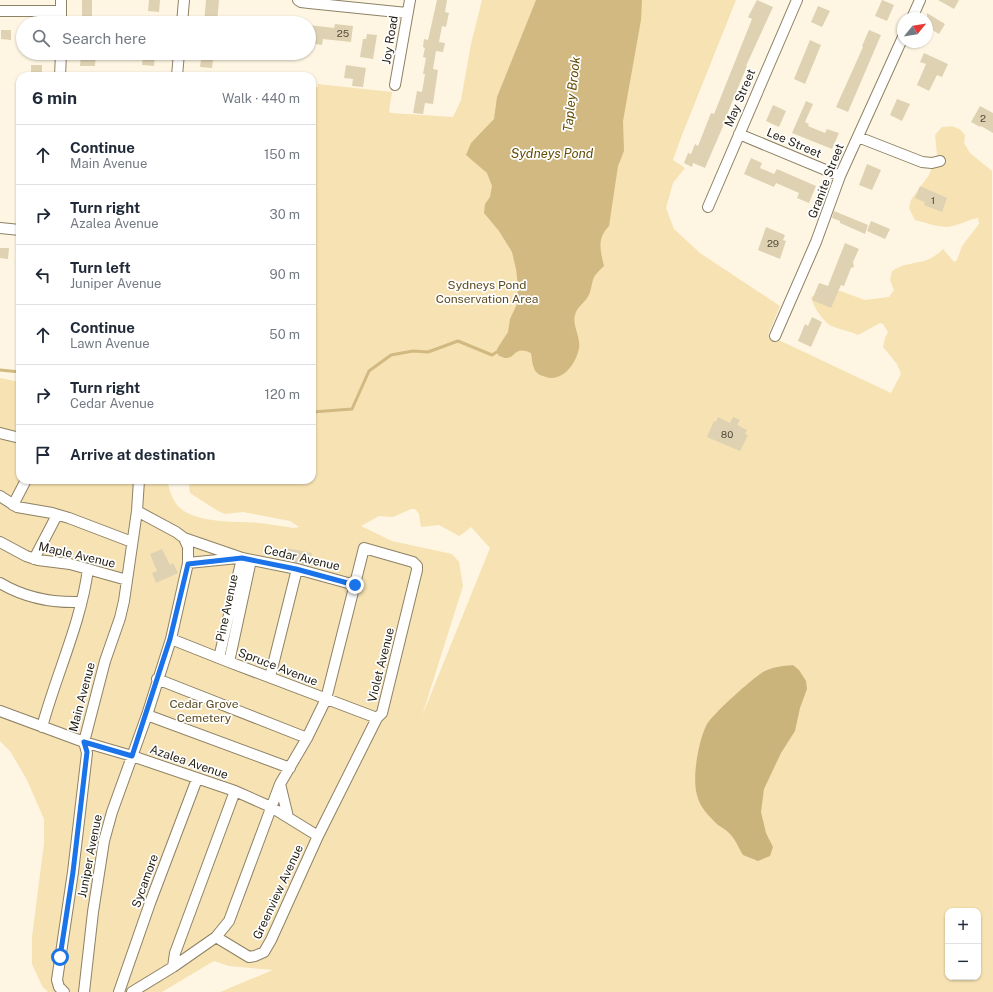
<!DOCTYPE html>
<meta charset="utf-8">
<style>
:root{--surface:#fff;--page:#f2f2f3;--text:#1f2937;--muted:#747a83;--line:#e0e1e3}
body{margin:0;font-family:"Public Sans",sans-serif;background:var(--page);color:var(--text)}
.controls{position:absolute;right:12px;bottom:12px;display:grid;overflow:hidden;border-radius:8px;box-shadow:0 1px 3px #0004}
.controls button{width:36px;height:36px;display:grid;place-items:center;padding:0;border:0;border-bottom:1px solid var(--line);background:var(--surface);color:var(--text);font:20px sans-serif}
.compass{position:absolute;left:897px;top:12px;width:36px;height:36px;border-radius:50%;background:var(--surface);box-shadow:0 1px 3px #0004;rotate:60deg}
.stop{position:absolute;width:12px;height:12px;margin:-9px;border:3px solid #1a73e8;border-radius:50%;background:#fff}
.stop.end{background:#1a73e8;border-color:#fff;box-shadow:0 1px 4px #0008}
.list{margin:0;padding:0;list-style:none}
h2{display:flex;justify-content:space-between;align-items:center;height:52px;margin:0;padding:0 16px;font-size:17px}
h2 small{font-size:13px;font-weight:400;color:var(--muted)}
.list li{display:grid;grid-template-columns:26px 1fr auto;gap:12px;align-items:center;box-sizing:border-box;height:60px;padding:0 16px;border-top:1px solid var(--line)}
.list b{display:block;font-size:15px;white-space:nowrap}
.list p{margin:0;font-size:13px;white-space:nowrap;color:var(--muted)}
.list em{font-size:13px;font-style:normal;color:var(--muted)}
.icon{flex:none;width:22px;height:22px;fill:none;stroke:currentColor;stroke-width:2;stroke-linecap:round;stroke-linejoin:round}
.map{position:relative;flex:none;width:993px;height:992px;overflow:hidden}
.search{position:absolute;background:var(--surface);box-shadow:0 1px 3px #0004;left:16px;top:16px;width:300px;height:44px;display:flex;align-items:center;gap:10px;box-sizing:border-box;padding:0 14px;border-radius:22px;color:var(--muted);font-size:15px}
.panel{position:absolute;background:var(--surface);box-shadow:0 1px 3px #0004;left:16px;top:72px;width:300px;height:412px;border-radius:12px}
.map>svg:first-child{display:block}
</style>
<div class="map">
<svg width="993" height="992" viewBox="0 0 993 992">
<rect width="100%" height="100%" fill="#fef6e3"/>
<path fill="#f6e2b2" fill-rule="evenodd" d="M482,0h254l-54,135 -9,25 12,8 -12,15 -7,25 8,21 26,24 80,53 -12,29 123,58 10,-19 -4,-10 -14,-17 2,-9 3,-6 -5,-8 -3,-1 -22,12c-8,-4 -16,-5 -24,-8 -10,-3 -21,-21 -23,-30l8,-4 21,-2 25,9 24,-3 5,-7 -4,-10 2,-9c10,-7 20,-7 32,-10 7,-2 14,-7 19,-12l11,13 3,-2 5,-14 17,-22 -1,-6c-8,1 -14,5 -22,7 -13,5 -28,-2 -41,-5l-6,-12 2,-8 18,-25 8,-20 -2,-20 7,-8c11,-1 16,-1 23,8l-1,8 6,10 22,18 1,821h-773l53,-22 -44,-4 -15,-5 -52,31h-114l-6,-6 -10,-22v-27l12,-94v-24l-17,-39 -17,-29 -10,-10v-363l20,4v98h148c0,8 5,22 12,28 19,16 56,13 80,15 12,2 23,3 34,5l5,-1 -9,-6 -47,-9 -18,2 -7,-3 -28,-18 -1,-7 2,-6h121v-393h6v-3l74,8 -3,19 2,2 62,4 8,-17 10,-56zM411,509h4l4,5 2,13 18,-2 20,11 6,-4 6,-5 19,21 -68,168 41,-130 -4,-24 -7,-8 -60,-13 -31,-15 18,-10 14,1zM948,911h30v66h-30z"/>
<path fill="#cbb47c" d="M793,665l6,5 7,11 1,8 -7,19 -5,23 -14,22 -17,36 -3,23 5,21 7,14 -3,9 -12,5 -15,-6c-5,-8 -8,-17 -15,-23 -3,-3 -7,-5 -10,-7 -9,-9 -18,-17 -21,-30 -5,-17 1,-52 9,-69 4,-10 47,-48 57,-54 9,-5 20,-6 30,-7z"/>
<path fill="#d1b981" d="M536,0h106l-1,20 -18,101 1,30 -6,15 -9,60c-12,12 -9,24 -5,40 -4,4 -10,9 -11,14 -2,6 -2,13 -6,18 -4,6 -10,9 -12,17 -3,11 6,22 4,33 -3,17 -18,36 -36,28 -4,-1 -8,-4 -9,-8 -2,-4 -2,-10 -3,-15 -20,-10 -15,13 -33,2l-1,-6 11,-17 2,-13 7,-15 1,-18 -2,-17 -4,-17 -13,-21 -15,-18 1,-9 5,-7 2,-11 -5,-13 -21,-18 5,-12 23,-24 3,-22z"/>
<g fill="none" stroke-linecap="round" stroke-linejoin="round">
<path stroke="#d1b981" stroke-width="3" d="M0,370l20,2
M312,412l40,-3 17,-38 22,-16 22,-4 15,1 30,-11 34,14 8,-5"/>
</g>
<path fill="#dfd2b3" d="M82,0h10v23h-10z
M149,0h11l-1,12 -11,-1z
M206,0h13l-2,23h-13z
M437,0h10l-2,12 4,1 -3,14 -4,-1 -3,16 6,1 -2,9 -7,-1 -3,18 5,1 -5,34 -8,-1 -2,11 -10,-1 4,-22 5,1 3,-18h-2l3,-16 -3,-1 2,-9 -2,-1 1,-8 4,1z
M757,0l16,7 -27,59h1l-24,58h1l-19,44 -12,-5 -1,4 -8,-4 4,-10 3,1 4,-10 3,2 13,-33 3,1 38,-95 -4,-2z
M882,0l12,5 -7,16 -12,-5z
M938,0h21l-5,9z
M818,6l12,5 -8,16 -11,-5z
M927,13l18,11 -6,10 -12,-7z
M335,24l18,2 -2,16 -28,-3 -1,6 -13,-2v-18l25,3z
M1,30h10v10l-10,-1z
M869,30l12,5 -33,77 -12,-5 27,-60 -1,-1z
M367,34l10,1 -4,24 -13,-2 3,-18h3z
M810,40l11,5 -16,39 -11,-5z
M81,53h15l-1,13h-15z
M143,53h12l-1,13 -12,-1z
M202,53h12l-2,15 -12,-1z
M924,53l24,11 -6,13 -5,-2 -8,16 -12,-6 9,-21 -6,-2z
M31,65h11v11h-11z
M346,65l20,3 -3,19 -11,-1 1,-7 -9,-1z
M897,99l13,5 -8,17 -12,-6z
M806,101l7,3 -8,18 4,2 -1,2 17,7 2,-4 12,4 -7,16 -40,-16z
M773,105l13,6 -7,16 -13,-6z
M980,106l13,7v20l-12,-7 -1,1 -9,-5z
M751,158l11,5 -2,5 14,6 3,-5 39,17 -7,17 -12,-5 2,-5 -23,-10 -2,4 -30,-13z
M867,164l14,6 -9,20 -13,-5z
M920,186l27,12 -5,14 -18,-7 1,-3 -10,-4z
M834,211l34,14 -3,9 -25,-11v-2l-8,-3z
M871,221l19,8 -5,10 -18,-8z
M766,227l19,8 -2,5 3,1 -6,18 -22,-9z
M845,243l14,6 -6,13 1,5 -3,1 -7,18 -3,-1 -10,23 -19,-8 7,-17 9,3z
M0,248h9l-1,11 -8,-1z
M812,317l10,5 -11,25 -13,-6 7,-17 3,2z
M718,417l12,6 3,-6 7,3 -3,5 10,5 -2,4 3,1 -8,16 -33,-14 7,-16 2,1z
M287,548l25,5 -3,13 -26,-6z
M162,549l8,16 3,-2 5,10 -22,10 -4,-10 5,-2 -7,-17z"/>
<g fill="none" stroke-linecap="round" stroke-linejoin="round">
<defs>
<path id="minor" d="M298,0l3,2 8,1 98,10
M0,11h61
M912,18l8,-18
M61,23v-23
M182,23l2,-23
M60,76l1,-23
M177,76l2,-23
M395,85l15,-85
M739,134l101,42
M858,137l64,25 10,1 8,-2
M708,207l89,-207
M0,228l20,2
M775,336l41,-94 24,-66 63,-139
M0,433l20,5
M0,496l17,11 35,6 17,5 63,24
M13,505l13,-25
M137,511l39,21 8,6 58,20 55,11 58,16
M0,542l26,14 12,4 32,4 57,16
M34,559l23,-44
M188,563l50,-5
M0,583c25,15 53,20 81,19
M171,639l58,23 148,56
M219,658l23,-100
M229,662l22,-102
M270,677l27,-108
M157,679l150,59
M0,711l84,31 48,14 103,35 36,16 47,29
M147,715l143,53
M42,727c14,-52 39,-104 46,-158
M280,784l8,33
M173,967l2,-14 60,-162
M64,992l-5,-5 -2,-7 16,-108 14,-119 -3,-11 21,-81 15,-43 4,-17 13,-90 2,-31
M84,992l9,-80 11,-71 8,-29 35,-97 24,-76 17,-76v-16l-4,-9
M119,992l31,-89 47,-124
M132,992l41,-25 43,-30 13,-16 51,-137 27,-46 19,-39 38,-151 49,14 4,4v4l-35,143 -5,5 -59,118 -47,104 -7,12 -9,4 -6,1 -33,-20"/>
</defs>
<use href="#minor" stroke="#8e8265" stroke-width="12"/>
<use href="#minor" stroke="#fff" stroke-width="10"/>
</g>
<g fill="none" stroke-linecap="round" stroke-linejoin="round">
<path stroke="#1a73e8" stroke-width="5" d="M60,957l13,-85 14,-120 -3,-10 48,14 38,-117 18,-75 54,-6 54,11 59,16"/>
</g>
<g text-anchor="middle" stroke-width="3.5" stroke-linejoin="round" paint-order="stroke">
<g font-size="10" fill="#524b3a">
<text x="343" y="37">25</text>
<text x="983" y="122">2</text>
<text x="933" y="204">1</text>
<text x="773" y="247">29</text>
<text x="727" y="438">80</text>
</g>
<g font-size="12" fill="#231e12" stroke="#fff">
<text transform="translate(390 40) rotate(-81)" y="4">Joy Road</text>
<text transform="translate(740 98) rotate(-67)" y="4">May Street</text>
<text transform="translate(794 143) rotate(23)" y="4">Lee Street</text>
<text transform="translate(826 181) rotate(-69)" y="4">Granite Street</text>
<text transform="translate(77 555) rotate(13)" y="4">Maple Avenue</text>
<text transform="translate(302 558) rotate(13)" y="4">Cedar Avenue</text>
<text transform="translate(227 608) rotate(-78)" y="4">Pine Avenue</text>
<text transform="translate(381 665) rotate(-76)" y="4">Violet Avenue</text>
<text transform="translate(278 667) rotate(21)" y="4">Spruce Avenue</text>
<text transform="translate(82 697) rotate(-75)" y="4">Main Avenue</text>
<text transform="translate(189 762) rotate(19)" y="4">Azalea Avenue</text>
<text transform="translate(90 856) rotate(-79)" y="4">Juniper Avenue</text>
<text transform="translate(145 881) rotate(-70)" y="4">Sycamore</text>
<text transform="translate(278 892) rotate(-65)" y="4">Greenview Avenue</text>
</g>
<g font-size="12" fill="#5b4a1e" stroke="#fff">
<text x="487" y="289">Sydneys Pond<tspan x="487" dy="14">Conservation Area</tspan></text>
<text x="204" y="708">Cedar Grove<tspan x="204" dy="14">Cemetery</tspan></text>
</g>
<g font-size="13" font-style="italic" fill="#654d04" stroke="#fff">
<text transform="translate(571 94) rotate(-84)" y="5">Tapley Brook</text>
<text x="552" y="158">Sydneys Pond</text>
</g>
</g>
</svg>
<div class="controls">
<button>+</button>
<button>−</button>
</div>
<svg class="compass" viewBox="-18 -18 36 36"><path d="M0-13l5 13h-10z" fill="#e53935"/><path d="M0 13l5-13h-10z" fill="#747a83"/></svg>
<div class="stop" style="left:60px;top:957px"></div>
<div class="stop end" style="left:355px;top:585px"></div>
<div class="search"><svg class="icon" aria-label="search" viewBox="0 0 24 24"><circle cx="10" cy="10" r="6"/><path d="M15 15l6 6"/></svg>Search here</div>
<section class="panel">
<h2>6 min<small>Walk · 440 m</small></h2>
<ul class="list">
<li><svg class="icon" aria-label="ahead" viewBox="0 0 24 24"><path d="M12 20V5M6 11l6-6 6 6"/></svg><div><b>Continue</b><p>Main Avenue</p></div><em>150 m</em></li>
<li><svg class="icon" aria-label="right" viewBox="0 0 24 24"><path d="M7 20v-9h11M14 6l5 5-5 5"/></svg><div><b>Turn right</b><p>Azalea Avenue</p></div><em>30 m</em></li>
<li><svg class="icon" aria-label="left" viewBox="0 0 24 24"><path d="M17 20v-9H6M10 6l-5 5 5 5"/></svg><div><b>Turn left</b><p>Juniper Avenue</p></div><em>90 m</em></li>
<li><svg class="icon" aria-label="ahead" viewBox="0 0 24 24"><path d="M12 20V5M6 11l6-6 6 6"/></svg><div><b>Continue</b><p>Lawn Avenue</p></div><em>50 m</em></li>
<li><svg class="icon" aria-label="right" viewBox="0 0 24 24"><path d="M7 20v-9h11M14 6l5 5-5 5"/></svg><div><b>Turn right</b><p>Cedar Avenue</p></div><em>120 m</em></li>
<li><svg class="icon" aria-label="arrive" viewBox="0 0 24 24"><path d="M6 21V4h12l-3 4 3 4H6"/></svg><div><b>Arrive at destination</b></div></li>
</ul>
</section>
</div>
